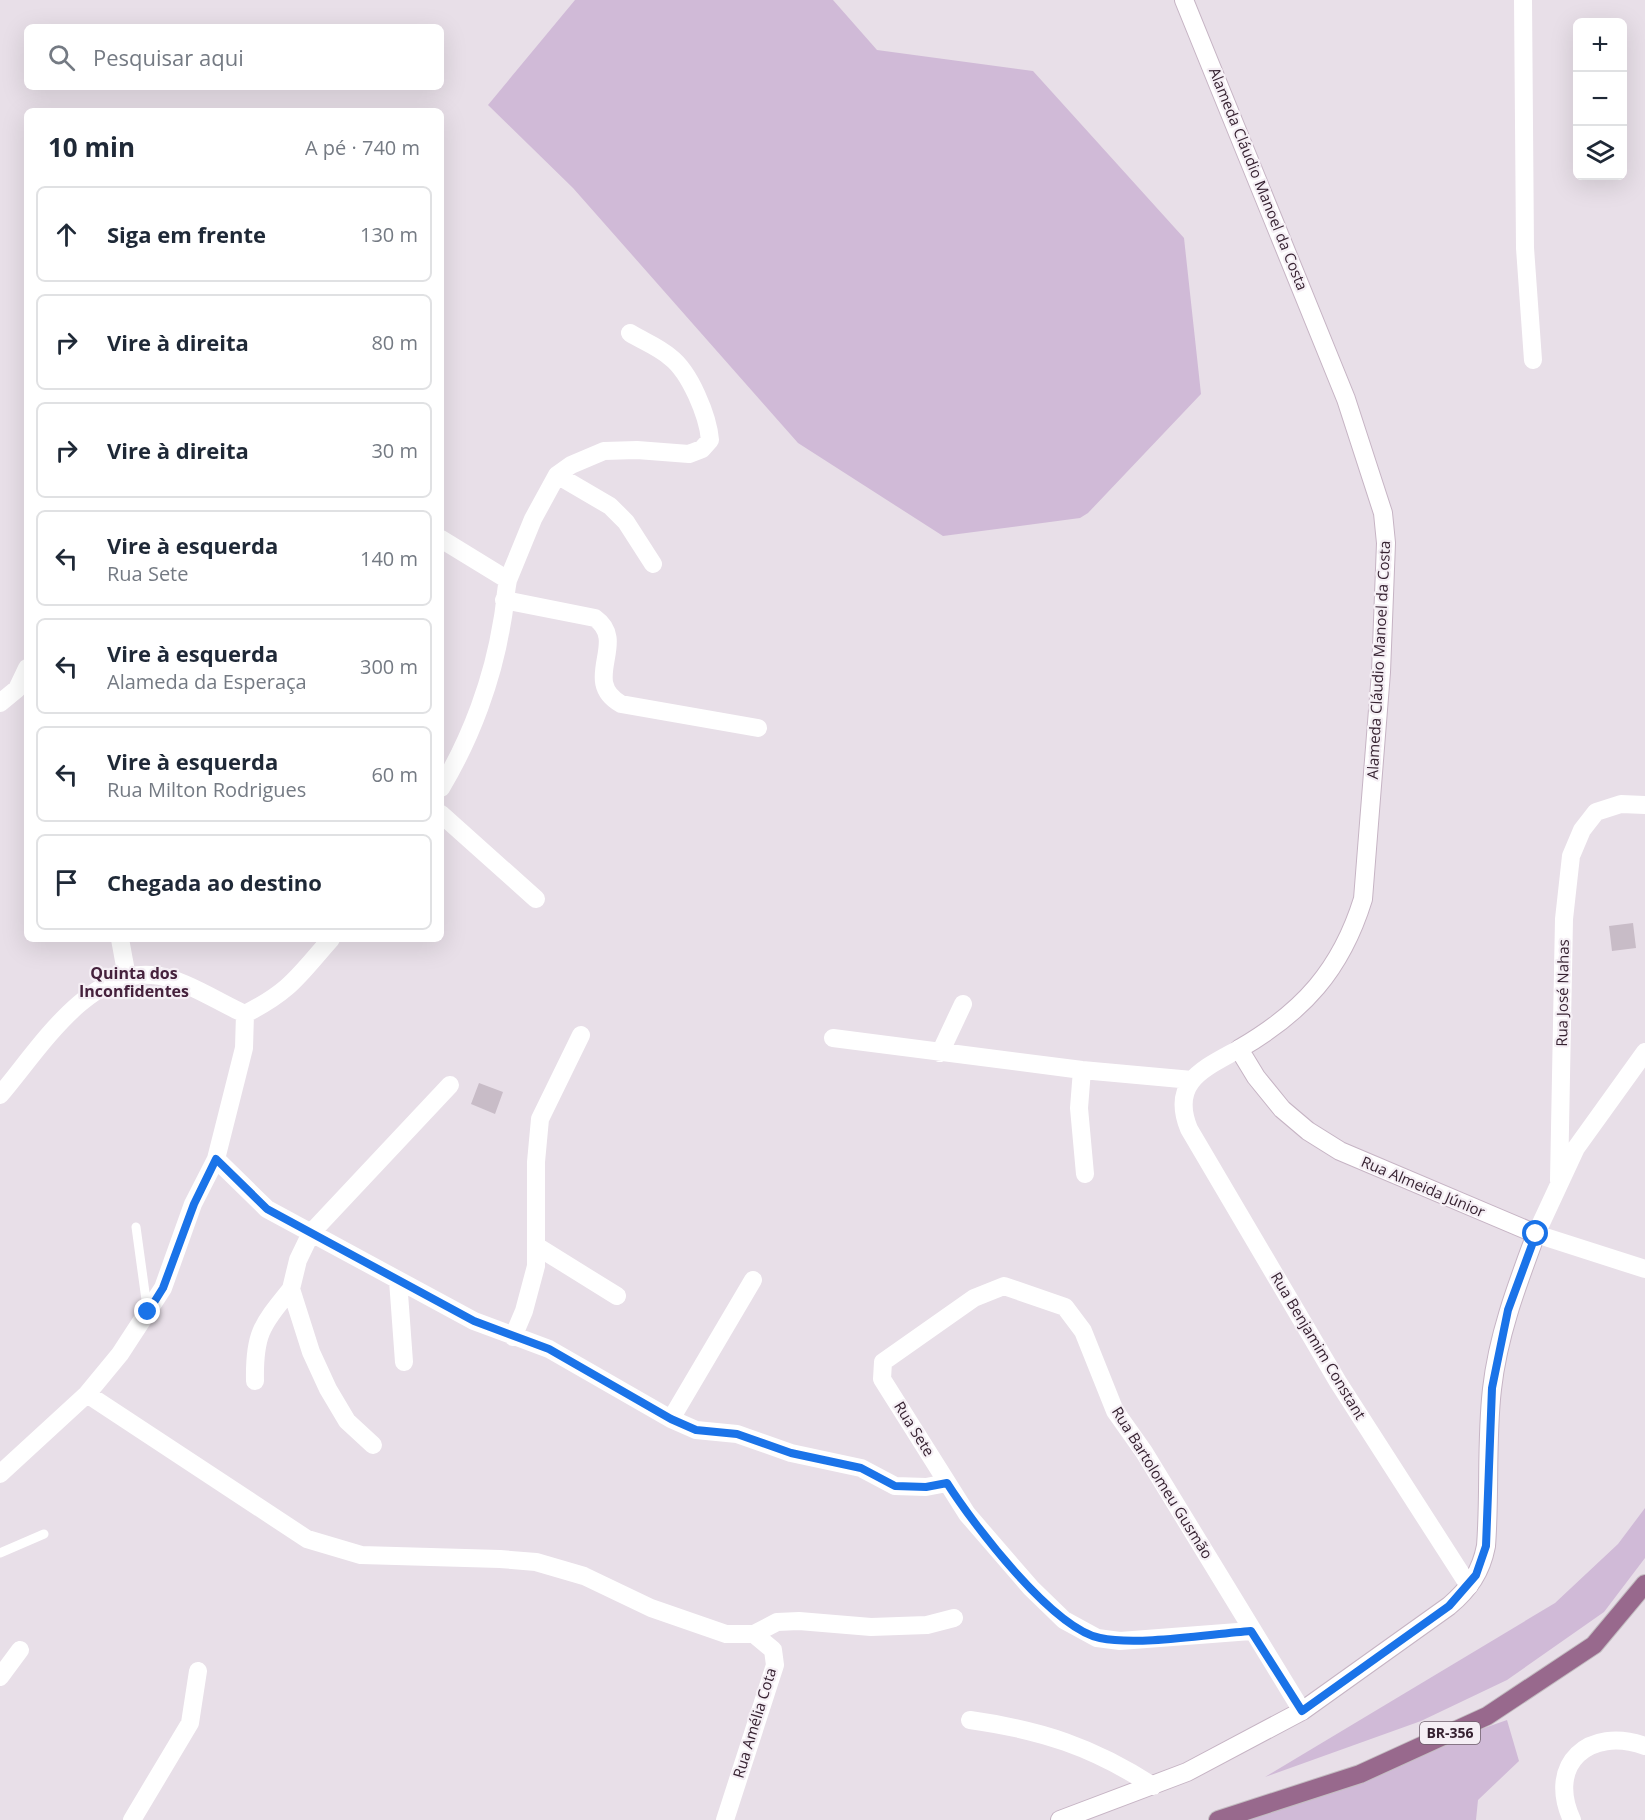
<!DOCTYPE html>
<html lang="pt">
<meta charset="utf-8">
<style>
:root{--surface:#fff;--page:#f6f6f7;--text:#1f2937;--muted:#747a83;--line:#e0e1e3}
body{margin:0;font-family:"Open Sans",sans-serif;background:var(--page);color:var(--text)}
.controls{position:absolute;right:18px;top:18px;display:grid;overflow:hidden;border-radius:9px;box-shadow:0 6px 24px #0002}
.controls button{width:54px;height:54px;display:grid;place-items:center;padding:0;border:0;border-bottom:2px solid var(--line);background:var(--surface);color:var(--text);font:30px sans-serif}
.stop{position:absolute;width:18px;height:18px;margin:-14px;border:4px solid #1a73e8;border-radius:50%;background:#fff}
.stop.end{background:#1a73e8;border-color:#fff;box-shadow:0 2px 6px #0008}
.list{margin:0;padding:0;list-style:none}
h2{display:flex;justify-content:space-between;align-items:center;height:78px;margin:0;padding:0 24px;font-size:26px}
h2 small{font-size:20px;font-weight:400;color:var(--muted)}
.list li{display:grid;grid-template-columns:39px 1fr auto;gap:18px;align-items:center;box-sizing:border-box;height:96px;margin:0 12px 12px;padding:0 12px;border:2px solid var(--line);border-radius:9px}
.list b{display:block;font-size:22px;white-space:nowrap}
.list p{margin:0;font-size:20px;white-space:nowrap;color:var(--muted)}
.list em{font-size:20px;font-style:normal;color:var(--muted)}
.icon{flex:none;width:33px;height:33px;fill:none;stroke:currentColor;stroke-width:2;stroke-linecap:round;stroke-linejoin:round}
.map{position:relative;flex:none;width:1645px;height:1820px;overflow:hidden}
.search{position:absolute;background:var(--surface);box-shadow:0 6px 24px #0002;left:24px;top:24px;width:420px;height:66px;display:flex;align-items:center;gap:15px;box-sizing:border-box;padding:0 21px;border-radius:9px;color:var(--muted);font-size:22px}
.panel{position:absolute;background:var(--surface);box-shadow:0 6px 24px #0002;left:24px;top:108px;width:420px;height:834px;border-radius:9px}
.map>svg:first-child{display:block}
</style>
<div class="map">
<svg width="1645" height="1820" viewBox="0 0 1645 1820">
<rect width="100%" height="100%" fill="#e8dfe8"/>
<path fill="#d0bad7" d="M575,0h258l44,50 156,21 151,167 17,156 -113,119 -8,5 -137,18 -145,-93 -225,-255 -85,-83z
M1645,1508v50l-41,54 -97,68 -86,41 -156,56 290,-174 63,-59z
M1507,1720l12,41 -41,39 -2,20h-254z"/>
<path fill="#c8bcc7" d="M1633,923l3,25 -24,3 -3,-25z
M479,1083l24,9 -8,22 -24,-10z"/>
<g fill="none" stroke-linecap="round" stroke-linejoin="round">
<defs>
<path id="secondary" d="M1060,1820l127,-48 115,-61 147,-105c20,-17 32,-34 37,-60 4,-52 0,-105 6,-157 6,-54 25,-104 44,-155l-196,-83 -32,-20 -26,-22 -26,-32 -17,-28c64,-37 102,-79 124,-150l18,-227 5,-129 -3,-30 -37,-114 -162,-399"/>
<path id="primary" d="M1218,1820l142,-46 127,-58 107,-71 51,-61"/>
</defs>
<use href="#secondary" stroke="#c6b4c4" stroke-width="20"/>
<use href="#primary" stroke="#c3bdc1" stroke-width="20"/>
<path stroke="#fff" stroke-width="9" d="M136,1227l11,80
M0,1553l44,-19"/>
<path stroke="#fff" stroke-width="18" d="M1523,0l2,248 8,112
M557,475l53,31 16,16 27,42
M441,539l67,41c-3,14 -3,28 -6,42 -9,57 -31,116 -61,166
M508,580l25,-61 24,-44 14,-10 33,-14 33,-1 52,4 13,-5 8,-9c-2,-24 -20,-68 -40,-83 -11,-10 -27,-16 -40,-24
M504,600l91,18c34,24 -15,63 26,86l137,24
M0,703l17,-14 10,-21
M441,814l95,85
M120,939l7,38
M833,1038l249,32 110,10
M1239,1049c-36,20 -69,33 -50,80l149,253 131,204
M1645,1052l-69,96 -40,86 109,35
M940,1053l23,-49
M1082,1070l-3,38 6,66
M0,1095c37,-43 87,-126 152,-120 29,2 66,27 93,39 46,-23 54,-39 86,-75
M216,1159l51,50 207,112 75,28 122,70 25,11 41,4 54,19 70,15 34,18 31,1 21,-4
M1559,1181l5,-262 7,-63 11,-26 14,-18 25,-8 24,1
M538,1247l79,49
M398,1280l6,82
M513,1337l11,-26 12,-45v-104l4,-43 41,-84
M255,1381c-1,-48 7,-56 36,-92
M87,1394l220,145 54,16 139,4 36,3 48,14 67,32 75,26h28l23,-12 22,-1 72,6 56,-2 27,-7
M671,1419l82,-139
M373,1445l-26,-24 -19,-32 -17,-37 -20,-63 7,-29 13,-27 139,-148
M0,1474l87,-80 33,-40 43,-66 30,-84 23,-45 28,-111 1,-34
M1251,1631l-131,10 -23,-3 -33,-18 -33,-32 -64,-74 -85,-135 1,-17 91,-64 30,-12 61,21 18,24 32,80 29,41 158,259
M0,1677l20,-27
M970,1720c71,10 123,27 183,66
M132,1820l58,-97 8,-52
M725,1820l50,-155 -2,-15 -19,-16
M1572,1820c-26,-56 17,-94 73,-74"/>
<use href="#secondary" stroke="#fff" stroke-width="18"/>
<use href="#primary" stroke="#98698d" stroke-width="18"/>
</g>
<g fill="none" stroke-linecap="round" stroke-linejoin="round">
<path stroke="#1a73e8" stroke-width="8" d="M148,1312l15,-24 31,-84 22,-45 51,50 207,112 75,28 122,70 25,11 41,4 54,19 70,15 34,18 31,1 21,-4c26,41 105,145 153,155 39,8 109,-4 151,-7l51,80 147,-105 27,-31 10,-29 6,-158 16,-78 28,-76"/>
</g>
<g text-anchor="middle" stroke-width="4.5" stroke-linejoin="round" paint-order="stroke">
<rect fill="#f5eff5" stroke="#6f606c" stroke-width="1.5" x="1420" y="1722" width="60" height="22" rx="4.5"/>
<g font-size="14" font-weight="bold" fill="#362231">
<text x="1450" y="1738">BR-356</text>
</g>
<g font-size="15" fill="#362231" stroke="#f5eff5">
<text transform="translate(1258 179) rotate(68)" y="5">Alameda Cláudio Manoel da Costa</text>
<text transform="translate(1379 660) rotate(-87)" y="5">Alameda Cláudio Manoel da Costa</text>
<text transform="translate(1563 993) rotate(-89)" y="5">Rua José Nahas</text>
<text transform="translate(1423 1187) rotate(23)" y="5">Rua Almeida Júnior</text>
<text transform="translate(1318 1346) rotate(59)" y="5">Rua Benjamim Constant</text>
<text transform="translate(914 1429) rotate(58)" y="5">Rua Sete</text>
<text transform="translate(1162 1483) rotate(58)" y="5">Rua Bartolomeu Gusmão</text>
<text transform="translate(755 1723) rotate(-73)" y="5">Rua Amélia Cota</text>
</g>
<g font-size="16" font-weight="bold" fill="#45213c" stroke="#f5eff5">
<text x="134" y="979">Quinta dos<tspan x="134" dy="18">Inconfidentes</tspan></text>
</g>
</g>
</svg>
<div class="controls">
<button>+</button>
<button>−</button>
<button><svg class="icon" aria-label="layers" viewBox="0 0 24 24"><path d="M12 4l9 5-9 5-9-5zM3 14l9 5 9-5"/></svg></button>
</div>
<div class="stop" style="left:1536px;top:1234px"></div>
<div class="stop end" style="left:148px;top:1312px"></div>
<div class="search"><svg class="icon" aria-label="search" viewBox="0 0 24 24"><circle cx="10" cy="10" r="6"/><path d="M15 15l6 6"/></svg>Pesquisar aqui</div>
<section class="panel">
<h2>10 min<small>A pé · 740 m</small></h2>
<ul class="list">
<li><svg class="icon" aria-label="ahead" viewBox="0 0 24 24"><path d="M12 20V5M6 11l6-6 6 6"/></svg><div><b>Siga em frente</b></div><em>130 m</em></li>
<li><svg class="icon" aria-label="right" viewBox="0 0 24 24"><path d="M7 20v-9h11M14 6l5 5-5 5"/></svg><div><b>Vire à direita</b></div><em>80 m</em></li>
<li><svg class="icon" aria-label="right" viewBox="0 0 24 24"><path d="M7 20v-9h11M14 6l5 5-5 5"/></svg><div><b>Vire à direita</b></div><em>30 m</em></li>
<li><svg class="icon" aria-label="left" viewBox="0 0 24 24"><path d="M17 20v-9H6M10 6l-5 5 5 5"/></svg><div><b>Vire à esquerda</b><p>Rua Sete</p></div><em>140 m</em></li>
<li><svg class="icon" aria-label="left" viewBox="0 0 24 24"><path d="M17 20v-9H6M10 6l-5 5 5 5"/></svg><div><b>Vire à esquerda</b><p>Alameda da Esperaça</p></div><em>300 m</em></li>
<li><svg class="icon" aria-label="left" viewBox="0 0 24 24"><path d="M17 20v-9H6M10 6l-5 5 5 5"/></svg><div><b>Vire à esquerda</b><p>Rua Milton Rodrigues</p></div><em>60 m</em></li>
<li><svg class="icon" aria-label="arrive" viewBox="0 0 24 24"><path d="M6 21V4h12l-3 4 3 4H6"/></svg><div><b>Chegada ao destino</b></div></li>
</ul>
</section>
</div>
